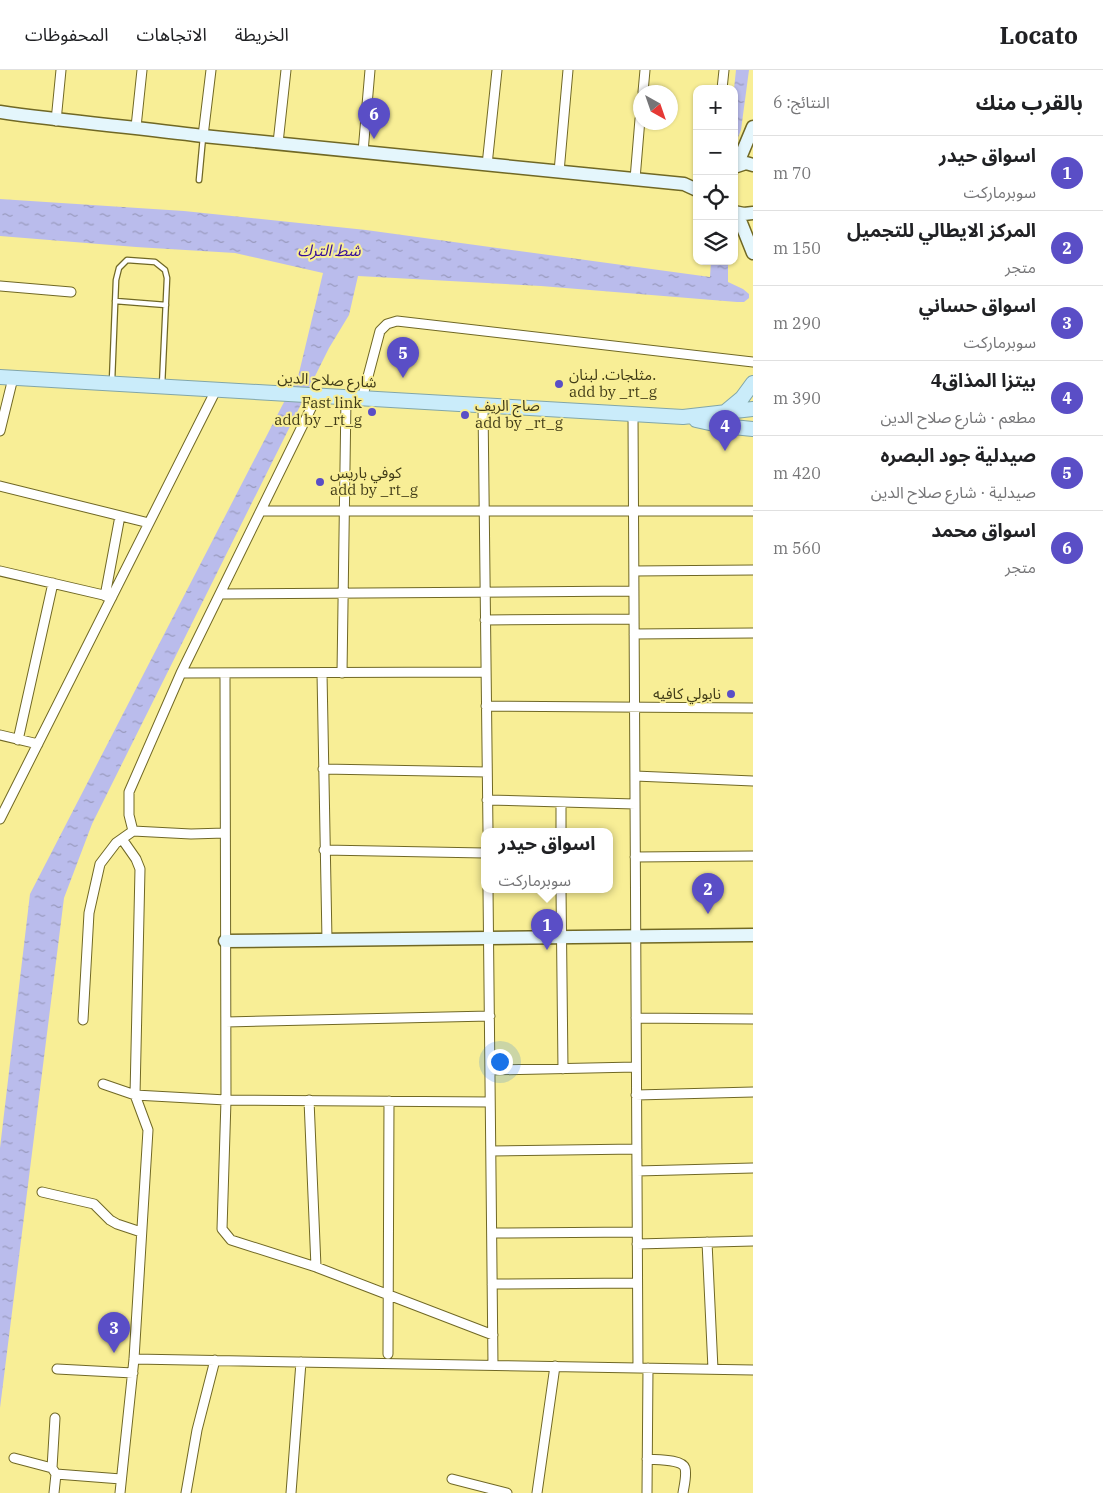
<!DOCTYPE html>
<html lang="ar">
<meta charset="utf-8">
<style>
:root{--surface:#fff;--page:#f2f2f2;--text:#202124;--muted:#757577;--line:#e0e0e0;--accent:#5a4ec6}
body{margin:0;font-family:"IBM Plex Serif","Noto Sans Arabic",serif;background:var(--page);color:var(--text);direction:rtl}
.controls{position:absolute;right:15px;top:15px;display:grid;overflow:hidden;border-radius:10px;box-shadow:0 1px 4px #0004}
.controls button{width:45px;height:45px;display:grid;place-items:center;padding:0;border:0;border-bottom:1px solid var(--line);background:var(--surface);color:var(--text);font:25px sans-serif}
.compass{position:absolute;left:633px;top:15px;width:45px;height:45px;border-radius:50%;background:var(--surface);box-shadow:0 1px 4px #0004;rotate:140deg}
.you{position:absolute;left:499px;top:991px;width:18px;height:18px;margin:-12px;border:4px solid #fff;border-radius:50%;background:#1a73e8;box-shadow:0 0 0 8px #1a73e833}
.badge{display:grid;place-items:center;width:32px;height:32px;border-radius:50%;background:var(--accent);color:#fff;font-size:16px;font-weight:700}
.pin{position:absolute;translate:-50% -41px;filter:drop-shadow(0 1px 2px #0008)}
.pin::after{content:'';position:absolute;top:26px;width:18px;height:15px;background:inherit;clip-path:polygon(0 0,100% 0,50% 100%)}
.popup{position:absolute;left:481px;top:758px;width:132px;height:65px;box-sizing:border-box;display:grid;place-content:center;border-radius:10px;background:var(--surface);filter:drop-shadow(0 1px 4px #0005);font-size:16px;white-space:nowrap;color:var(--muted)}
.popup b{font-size:19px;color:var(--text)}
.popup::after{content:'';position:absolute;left:50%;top:100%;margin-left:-10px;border:10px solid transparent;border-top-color:var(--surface)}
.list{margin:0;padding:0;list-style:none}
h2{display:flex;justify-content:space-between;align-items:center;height:65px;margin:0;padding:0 20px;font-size:21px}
h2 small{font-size:16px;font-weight:400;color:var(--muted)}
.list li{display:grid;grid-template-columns:32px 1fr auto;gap:15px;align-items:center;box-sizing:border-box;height:75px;padding:0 20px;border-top:1px solid var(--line)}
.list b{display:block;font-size:19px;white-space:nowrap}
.list p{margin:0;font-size:16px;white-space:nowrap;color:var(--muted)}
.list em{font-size:16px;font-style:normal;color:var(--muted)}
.icon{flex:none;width:28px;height:28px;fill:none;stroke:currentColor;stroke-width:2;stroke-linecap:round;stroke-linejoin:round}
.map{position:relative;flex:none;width:753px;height:1423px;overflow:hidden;direction:ltr}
header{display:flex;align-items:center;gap:30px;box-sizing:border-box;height:70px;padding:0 25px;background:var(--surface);border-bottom:1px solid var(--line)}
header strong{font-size:24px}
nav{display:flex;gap:28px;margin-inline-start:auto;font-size:18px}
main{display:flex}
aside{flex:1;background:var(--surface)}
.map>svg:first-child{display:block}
</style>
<header>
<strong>Locato</strong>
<nav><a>الخريطة</a><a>الاتجاهات</a><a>المحفوظات</a></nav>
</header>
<main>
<aside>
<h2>بالقرب منك<small>النتائج: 6</small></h2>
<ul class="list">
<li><span class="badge">1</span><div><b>اسواق حيدر</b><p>سوبرماركت</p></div><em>70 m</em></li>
<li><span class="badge">2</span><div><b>المركز الايطالي للتجميل</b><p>متجر</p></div><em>150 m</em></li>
<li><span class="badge">3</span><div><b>اسواق حساني</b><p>سوبرماركت</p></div><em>290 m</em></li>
<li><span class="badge">4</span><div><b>بيتزا المذاق4</b><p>مطعم · شارع صلاح الدين</p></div><em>390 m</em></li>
<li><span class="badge">5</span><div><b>صيدلية جود البصره</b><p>صيدلية · شارع صلاح الدين</p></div><em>420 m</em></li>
<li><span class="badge">6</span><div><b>اسواق محمد</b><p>متجر</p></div><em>560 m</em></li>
</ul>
</aside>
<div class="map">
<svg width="753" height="1423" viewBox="0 0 753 1423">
<defs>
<pattern id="water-ripples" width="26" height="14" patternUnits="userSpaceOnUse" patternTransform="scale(1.25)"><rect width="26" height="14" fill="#babcec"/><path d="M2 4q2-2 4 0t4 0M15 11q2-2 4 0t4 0" fill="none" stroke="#999abe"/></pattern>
</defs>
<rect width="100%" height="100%" fill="#f8ee96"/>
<path fill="url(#water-ripples)" d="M736,0h13l-8,60 -7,17v-58z
M0,129l184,12 182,19 344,47 1,-16h17v21l15,7 6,5v4l-5,4h-7l-196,-16 -183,-10 -9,39 -20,33 -237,476 -28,74 -64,510v-260l30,-254 269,-521 24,-100 -88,-20 -99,-6 -136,-11z"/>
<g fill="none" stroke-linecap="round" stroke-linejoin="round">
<defs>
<path id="lane" d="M199,110l4,-43
M115,231l51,4
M112,311l4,-101 3,-12 8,-8 28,2 10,8 2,8 -5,108"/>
<path id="street" d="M722,19l2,-19
M643,22l2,-22
M56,51l5,-51
M136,57l6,-57
M203,66l8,-66
M278,73l8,-73
M363,82l7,-82
M487,95l10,-95
M559,102l9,-102
M635,109l5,-60
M0,216l71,6
M362,329l18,-68 7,-7 10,-3 356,41
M483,336l5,425
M633,345l5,953
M0,361l13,-53
M0,416l149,37
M262,441h491
M0,501l112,26
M634,501l119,-1
M221,524l413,-3
M105,526l15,-80
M485,550l149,-1
M634,564l119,-1
M181,603l305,-1
M322,603l5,267
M342,603l4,-275
M225,604l1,426 -4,129 9,11 85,27 177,68
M486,636l267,2
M0,665l38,9
M18,670l35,-157
M323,699l164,3
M635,706l118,5
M487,730l148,4
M561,732v29
M0,749l216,-429
M133,761l58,3 34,-1
M324,780l160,3
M635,787l118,-1
M488,819l5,476
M561,819l2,180
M636,948l117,1
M83,950l6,-107 11,-49 16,-21 17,-12 -4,-16v-23l52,-119 136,-277
M226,952l264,-6
M490,1000l146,-3
M103,1014l32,11 91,5 264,2
M636,1025l117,-3
M309,1030l7,167
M491,1081l146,-2
M637,1101l116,-3
M42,1122l52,12 16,16 7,4 24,8
M492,1163l145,-1
M707,1172l6,127
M637,1174l116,-3
M492,1214l145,-1
M388,1284l1,-253
M134,1289l619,11
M57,1299l76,4
M14,1388l38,10
M647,1389c9,1 35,0 38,9 2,7 -1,18 -2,25
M56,1404l65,5
M452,1409l55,14
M54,1423l2,-19 -4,-6 3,-50
M120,1423l14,-134 14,-229 -13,-35 5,-226 -4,-10 -14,-20
M186,1423l11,-63 18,-70
M291,1423l10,-131
M537,1423l18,-127
M647,1423l1,-125"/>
<path id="secondary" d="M0,42c68,10 136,15 203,24l481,48 13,6
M737,95l16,-38
M734,97l12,-4 7,2
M734,142l10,2 9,-1
M737,143l16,40
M225,871l528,-6"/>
<path id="primary" d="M0,307l683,40 70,-8
M724,343l18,-15 11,-15
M696,350l27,6 30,3"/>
</defs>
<use href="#lane" stroke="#706825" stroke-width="7"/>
<use href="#street" stroke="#706825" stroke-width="11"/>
<use href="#secondary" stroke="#706825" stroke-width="15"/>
<use href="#primary" stroke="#82a6a8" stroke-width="16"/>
<use href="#lane" stroke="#fff" stroke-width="4.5"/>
<use href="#street" stroke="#fff" stroke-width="9"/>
<use href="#secondary" stroke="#e4f6fc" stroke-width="12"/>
<use href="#primary" stroke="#caecfa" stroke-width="14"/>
</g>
<g fill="#5a4ec6" stroke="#f8ee96" stroke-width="2">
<circle cx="559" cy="314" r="5"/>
<circle cx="372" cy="342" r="5"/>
<circle cx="465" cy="345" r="5"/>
<circle cx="320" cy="412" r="5"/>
<circle cx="731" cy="624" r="5"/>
</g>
<g text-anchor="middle" stroke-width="4" stroke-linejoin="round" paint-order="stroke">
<g font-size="15" fill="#403b17" stroke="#f8ee96" text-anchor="start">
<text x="569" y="310">مثلجات. لبنان.<tspan x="569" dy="17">add by _rt_g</tspan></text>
<text x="362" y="338" text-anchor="end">Fast link<tspan x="362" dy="17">add by _rt_g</tspan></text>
<text x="475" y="341">صاج الريف<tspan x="475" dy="17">add by _rt_g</tspan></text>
<text x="330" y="408">كوفي باريس<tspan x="330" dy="17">add by _rt_g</tspan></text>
<text x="721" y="629" text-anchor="end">نابولي كافيه</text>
</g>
<g font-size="15" fill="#403b17" stroke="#f8ee96">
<text transform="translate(327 310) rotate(3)" y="5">شارع صلاح الدين</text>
</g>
<g font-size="16" font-style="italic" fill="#360d9b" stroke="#f8ee96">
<text x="329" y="186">شط الترك</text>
</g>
</g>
</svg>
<div class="controls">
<button>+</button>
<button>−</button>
<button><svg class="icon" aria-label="locate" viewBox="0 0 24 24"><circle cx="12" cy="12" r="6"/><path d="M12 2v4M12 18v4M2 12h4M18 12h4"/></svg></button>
<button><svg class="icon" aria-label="layers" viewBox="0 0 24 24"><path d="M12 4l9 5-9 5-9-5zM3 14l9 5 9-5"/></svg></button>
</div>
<svg class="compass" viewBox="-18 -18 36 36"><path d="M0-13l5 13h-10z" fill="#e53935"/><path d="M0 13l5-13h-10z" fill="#757577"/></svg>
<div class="you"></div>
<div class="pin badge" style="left:547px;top:880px">1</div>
<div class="popup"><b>اسواق حيدر</b>سوبرماركت</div>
<div class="pin badge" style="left:708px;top:844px">2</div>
<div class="pin badge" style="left:114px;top:1283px">3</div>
<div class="pin badge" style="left:725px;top:381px">4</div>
<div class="pin badge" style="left:403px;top:308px">5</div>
<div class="pin badge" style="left:374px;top:69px">6</div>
</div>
</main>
